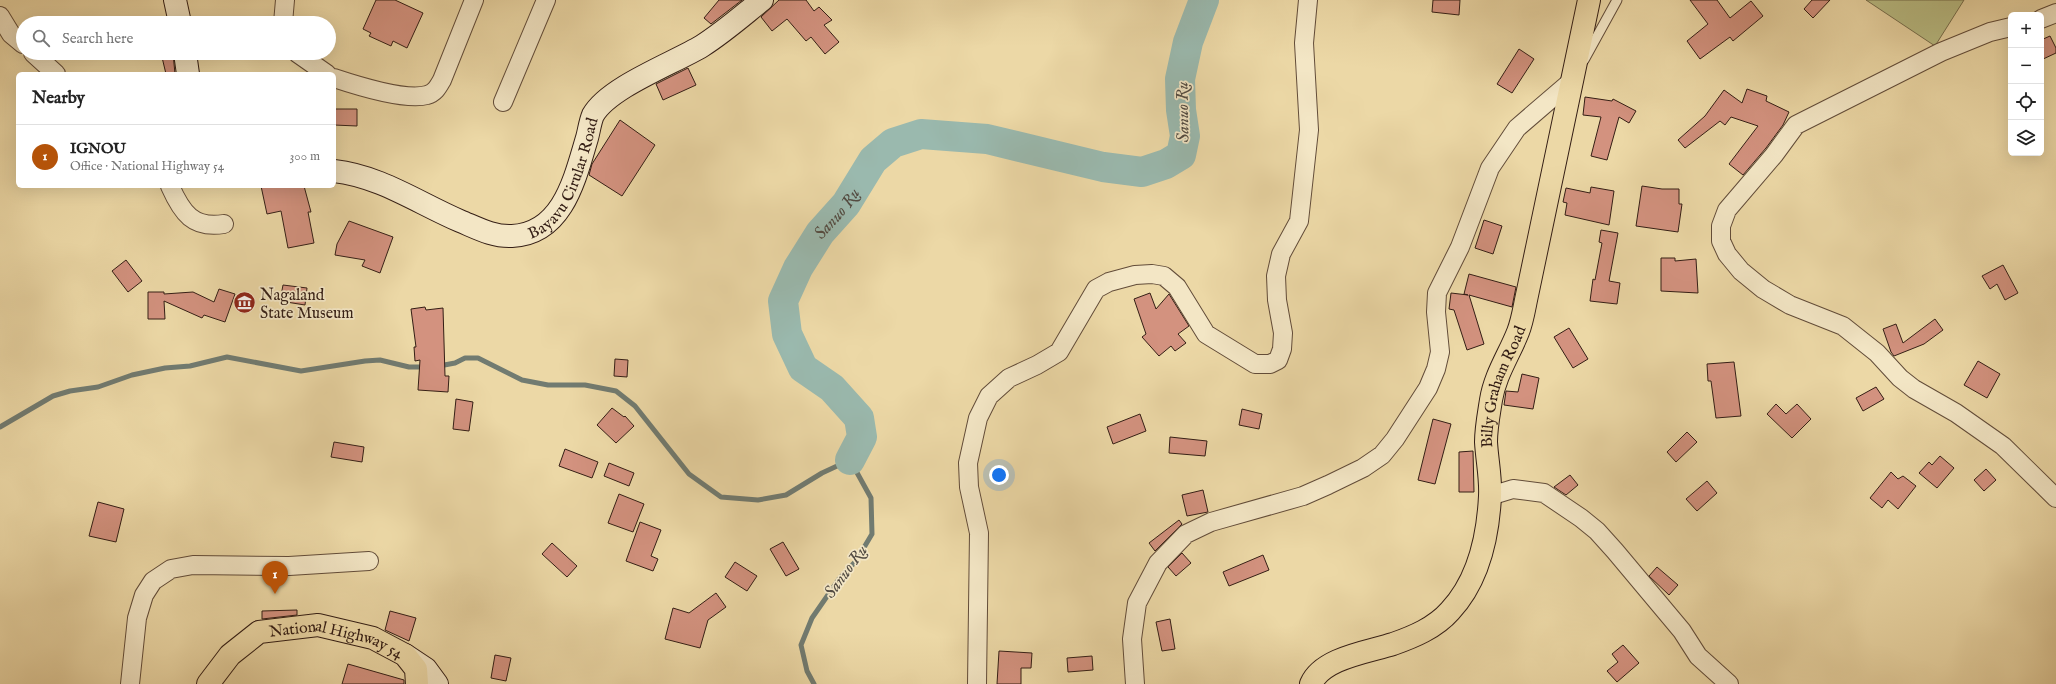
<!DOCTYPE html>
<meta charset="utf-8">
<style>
:root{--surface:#fff;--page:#f2f2f2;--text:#222;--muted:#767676;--line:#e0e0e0;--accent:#b45309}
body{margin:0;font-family:"IM FELL English",serif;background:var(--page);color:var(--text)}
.controls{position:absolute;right:12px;top:12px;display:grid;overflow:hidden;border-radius:6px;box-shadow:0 4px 16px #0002}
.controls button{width:36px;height:36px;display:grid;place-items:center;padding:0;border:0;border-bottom:1px solid var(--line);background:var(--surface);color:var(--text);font:20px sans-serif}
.you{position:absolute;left:999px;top:475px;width:14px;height:14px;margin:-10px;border:3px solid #fff;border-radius:50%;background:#1a73e8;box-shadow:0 0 0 6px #1a73e833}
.badge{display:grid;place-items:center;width:26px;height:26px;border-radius:50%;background:var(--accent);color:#fff;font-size:13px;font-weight:700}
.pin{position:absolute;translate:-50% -33px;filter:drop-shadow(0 1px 2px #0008)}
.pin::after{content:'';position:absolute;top:21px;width:14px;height:12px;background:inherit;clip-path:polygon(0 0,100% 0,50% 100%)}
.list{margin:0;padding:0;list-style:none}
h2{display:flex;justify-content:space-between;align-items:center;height:52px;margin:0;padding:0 16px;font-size:17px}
h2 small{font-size:13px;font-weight:400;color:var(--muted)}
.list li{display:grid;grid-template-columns:26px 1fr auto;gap:12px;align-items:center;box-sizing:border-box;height:64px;padding:0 16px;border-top:1px solid var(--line)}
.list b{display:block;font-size:15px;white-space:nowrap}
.list p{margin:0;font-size:13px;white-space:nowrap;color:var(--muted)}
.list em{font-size:13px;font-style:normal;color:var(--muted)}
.icon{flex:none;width:22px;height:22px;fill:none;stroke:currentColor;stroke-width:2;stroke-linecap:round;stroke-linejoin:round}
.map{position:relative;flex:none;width:2056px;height:684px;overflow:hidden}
.search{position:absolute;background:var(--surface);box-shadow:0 4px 16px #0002;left:16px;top:16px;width:320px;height:44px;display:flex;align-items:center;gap:10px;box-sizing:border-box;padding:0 14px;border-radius:22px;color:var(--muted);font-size:15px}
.panel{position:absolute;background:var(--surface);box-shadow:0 4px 16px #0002;left:16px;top:72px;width:320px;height:116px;border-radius:6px}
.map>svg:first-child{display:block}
</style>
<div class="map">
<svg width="2056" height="684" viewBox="0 0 2056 684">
<rect width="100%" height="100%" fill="#ecd8a6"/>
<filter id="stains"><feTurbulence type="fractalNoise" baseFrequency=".005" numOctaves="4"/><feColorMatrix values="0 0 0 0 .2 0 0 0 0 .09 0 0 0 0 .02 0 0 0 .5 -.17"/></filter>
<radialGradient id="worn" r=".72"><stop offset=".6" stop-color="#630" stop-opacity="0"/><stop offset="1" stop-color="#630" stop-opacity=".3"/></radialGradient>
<path fill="#babe85" stroke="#776e4d" d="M1866,0h98l-29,46z"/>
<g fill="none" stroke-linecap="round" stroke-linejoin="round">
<path stroke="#717b71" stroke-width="5" d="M439,366l16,-3 10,-5h13l44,22 26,5h37l31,6 19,15 54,68 32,23 37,3 28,-5 36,-22 28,-13 21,38 1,36 -16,27 -17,18 -27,39 -11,27 6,26 7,13
M0,427l53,-31 17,-5 28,-4 34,-12 33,-7 25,-2 37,-9 74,14 64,-10 15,-1 29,7h16"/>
<path stroke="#9ab9ae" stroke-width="30" id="s1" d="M850,460l12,-23 -3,-19 -27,-30 -29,-20 -16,-34 -4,-33 15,-33 22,-35 26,-29 27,-44 20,-17 28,-9 66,5 116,28 39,5 24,-8 15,-9 4,-19 -4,-26 -1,-31 8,-37 16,-42"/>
</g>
<path fill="#d3927f" stroke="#341e15" d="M376,0h19l28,13 -16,35 -14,-7 -2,5 -22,-10 2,-3 -8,-4z
M719,0h23l-31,24 -7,-6z
M779,0h27l8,11 5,-4 13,13 -8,5 15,17 -14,12 -14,-17 -5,4 -19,-22 -15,12 -11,-14z
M1433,0h27l-1,15 -27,-3z
M1690,0h27l13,18 21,-17 12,15 -30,25 -3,-4 -30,22 -13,-18 21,-17z
M1812,0h18l-17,18 -9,-9z
M2050,36l6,12v5l-15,7v-20z
M1519,49l15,10 -22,34 -15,-9z
M161,53h12l2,21h-9z
M688,68l8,17 -33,15 -7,-16z
M1747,89l20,7 -1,5 23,11 -6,13 -17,23 -23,27 -14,-11 29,-38 -27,-9 -6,8 -5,-4 -35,27 -7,-8 27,-24 19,-26 18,13z
M1585,97l27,4 1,-2 23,12 -7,12 -10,-6 -12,43 -16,-4 10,-39 -18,-2z
M334,109h23v17l-23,-1z
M620,120l35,25 -33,51 -33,-21 3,-11z
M261,186h43l7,26h-3l6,31 -26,5 -7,-37 -14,3z
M1642,186l20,3h17v15h3l-4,28 -42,-6z
M1591,187l23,4 -5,34 -44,-10 2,-12 -4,-1 3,-14 24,5z
M1484,220l18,6 -9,28 -18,-6z
M349,221l44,16 -13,36 -18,-7 3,-6 -30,-5 2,-11z
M1601,230l17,3 -9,48 11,2 -3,21 -27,-3 3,-22 2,1 7,-37 -3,-1z
M1661,258h14v3l21,-2 2,34 -37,-2z
M126,260l16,21 -14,11 -16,-21z
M2003,265l15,28 -13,7 -8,-16 -7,5 -8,-13z
M1469,274l47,13 -4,20 -43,-12 15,49 -17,6 -13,-40 -5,-1 2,-16 17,2 -4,-1z
M283,285l24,3 -2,17 -25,-4z
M219,289l16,5 -10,28 -21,-7 -2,3 -38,-17 1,18h-17v-27h16v2l29,-2 21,10z
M1150,293l6,16 13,-15 20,32 -11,8 8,9 -11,8 -4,-5 -12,10 -17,-19 4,-3 -12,-35z
M425,307l1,3 17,-2 2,68h4l-1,16 -30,-2 2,-30 -5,1 -1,-14h2l-5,-38z
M1935,319l8,11 -19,14 -30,12 -3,-4 -8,-23 13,-5 7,19z
M1569,328l19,31 -15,9 -19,-31z
M615,359l13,1 -1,17 -13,-1z
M1978,361l22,13 -13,24 -23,-13z
M1734,362l7,54 -25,2 -5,-37h-3l-1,-17z
M1522,374l17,4 -6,31 -29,-4 2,-14 12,1z
M1876,387l8,12 -21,12 -7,-13z
M456,399l17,3 -4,29 -16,-2z
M1776,404l10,10 11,-10 14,15 -19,19 -25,-24z
M612,408l12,9 1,-1 9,10 -18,17 -19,-18z
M1242,409l20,5 -3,15 -20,-4z
M1140,414l6,17 -33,13 -6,-17z
M1433,419l18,5 -16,60 -17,-4z
M1687,432l10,10 -21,20 -9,-10z
M1170,437l37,4 -2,15 -36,-3z
M334,442l30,5 -2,15 -31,-5z
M565,449l33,13 -6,16 -33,-12z
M1473,451l1,41h-15v-40z
M1940,456l14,12 -17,20 -18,-15 10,-11 3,3z
M609,463l25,10 -5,13 -25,-10z
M1986,469l10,11 -12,11 -10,-11z
M1891,472l7,7 5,-3 13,10 -18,23 -10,-9 -6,8 -12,-10z
M1570,475l8,10 -12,10 -12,-8z
M1707,481l10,12 -20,18 -11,-12z
M1203,490l5,22 -21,4 -5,-21z
M619,494l25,10 -11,28 -25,-9z
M98,502l26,7 -8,33 -27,-6z
M1179,520l3,4 -27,27 -6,-8z
M640,522l21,8 -10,26 7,3 -5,12 -27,-10z
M783,542l16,27 -13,7 -16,-27z
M552,543l25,23 -10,11 -25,-23z
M1182,553l9,10 -15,13 -8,-9z
M1263,555l6,15 -40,16 -6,-14z
M735,562l22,14 -10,15 -22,-14z
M1657,567l21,18 -9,10 -20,-19z
M716,593l10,14 -18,13 -8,28 -35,-9 8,-31 16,5z
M297,610v5l-35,4v-8z
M390,611l26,7 -7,23 -24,-11z
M1170,619l5,30 -13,2 -6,-29z
M1623,645l16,18 -22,19 -10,-11 11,-9 -6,-8z
M999,651l33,2 -1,15h-10v16h-24z
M495,655l16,3 -5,23 -15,-3z
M1092,656l1,14 -25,2 -1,-14z
M348,664l56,16v4h-62z"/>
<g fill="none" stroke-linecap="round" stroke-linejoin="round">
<defs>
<path id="lane" d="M1584,60l33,-60"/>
<path id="street" d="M0,16l11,18 12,10
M2041,19l15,-6
M283,23l2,-23
M2011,27l-21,5 -49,20 -145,73 -22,30 -47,55 -6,16v15l6,13 14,17 22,18 27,16 53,21 34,27 23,25 14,11 42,24 47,33 53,52
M33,53l23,21
M297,53l30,21
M334,78c21,7 72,23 93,17 8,-2 11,-8 15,-15l32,-80
M503,102l43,-102
M170,186c12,27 23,43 54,38
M1490,496l23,-7 31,4 37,25 16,13 18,20 67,80 16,25 31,28
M130,684l7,-66 7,-23 9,-14 18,-12 22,-4 96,1 80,-5
M977,684l2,-151 -10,-46 -1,-24 10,-45 11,-22 20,-18 28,-13 22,-13 37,-63 13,-7 26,-7 17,-1 12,2 13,11 29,47 49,30h15l8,-4 4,-11 1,-16 -6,-33 -1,-24 5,-22 18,-33 10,-91 -5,-87 4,-43
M1135,684l-3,-45 5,-36 21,-40 28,-29 25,-12 92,-26 25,-11 35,-17 19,-13 13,-16 33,-51 8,-19 4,-17 -4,-40 1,-19 23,-46 30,-79 27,-40 57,-49"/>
<g id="secondary">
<path d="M175,0l5,23"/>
<path d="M185,53l3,21"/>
<path id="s2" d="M334,171c46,5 84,32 126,50 17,7 33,16 52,15 51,-2 63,-58 75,-98 2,-7 3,-16 6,-23 16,-28 81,-52 109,-69 22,-14 40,-30 60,-46"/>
<path d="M405,655l21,14 11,15"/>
</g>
<g id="primary">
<path id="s3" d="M1311,684c11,-26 57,-32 82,-40 20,-7 42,-16 57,-33 29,-31 38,-74 40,-115 1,-18 -3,-36 -4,-54 0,-14 3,-29 5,-42 4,-25 18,-45 27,-68 4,-10 6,-22 8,-32l63,-300"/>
</g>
<g id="highway">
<path id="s4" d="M208,684l22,-29 29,-23 59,-7 55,13 32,17 11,14 1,15"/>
</g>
</defs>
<use href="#lane" stroke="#624c39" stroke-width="11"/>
<use href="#street" stroke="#624c39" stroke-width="20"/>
<use href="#secondary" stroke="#341e15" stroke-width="24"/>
<use href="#primary" stroke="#341e15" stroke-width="24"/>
<use href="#highway" stroke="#341e15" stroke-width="24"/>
<use href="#lane" stroke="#f3e6c5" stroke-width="9"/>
<use href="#street" stroke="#f3e6c5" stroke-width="18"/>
<use href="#secondary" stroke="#f3e6c5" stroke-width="22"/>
<use href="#primary" stroke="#ecd8a6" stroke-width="22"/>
<use href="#highway" stroke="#ecd8a6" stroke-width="22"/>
</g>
<defs>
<symbol id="museum-disc" viewBox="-11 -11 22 22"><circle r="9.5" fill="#8f2418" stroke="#f3e6c5"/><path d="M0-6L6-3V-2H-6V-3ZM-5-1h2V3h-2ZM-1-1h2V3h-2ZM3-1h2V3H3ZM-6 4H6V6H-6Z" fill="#fff"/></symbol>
</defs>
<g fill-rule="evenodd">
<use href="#museum-disc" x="232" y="290" width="25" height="25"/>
</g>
<g text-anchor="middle" stroke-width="3.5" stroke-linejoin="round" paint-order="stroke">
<g font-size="16" fill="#341e15" stroke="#f3e6c5">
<text dy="6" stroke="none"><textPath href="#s2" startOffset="276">Bayavu Cirular Road</textPath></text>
<text dy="6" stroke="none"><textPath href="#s3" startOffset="397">Billy Graham Road</textPath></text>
<text dy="6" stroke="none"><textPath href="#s4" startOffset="153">National Highway 54</textPath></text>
</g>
<g font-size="16" fill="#341e15" stroke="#f3e6c5" text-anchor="start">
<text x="260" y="300">Nagaland<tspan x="260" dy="18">State Museum</tspan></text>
</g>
<g font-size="17" font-style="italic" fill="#534c43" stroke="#f3e6c5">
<text transform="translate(1182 112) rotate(-91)" y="6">Sanuo Ru</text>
<text dy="6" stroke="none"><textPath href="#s1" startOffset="295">Sanuo Ru</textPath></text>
<text transform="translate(845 571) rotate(-54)" y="6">Sanuo Ru</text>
</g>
</g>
<rect width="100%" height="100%" filter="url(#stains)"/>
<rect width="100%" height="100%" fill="url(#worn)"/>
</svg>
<div class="controls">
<button>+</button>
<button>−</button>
<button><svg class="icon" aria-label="locate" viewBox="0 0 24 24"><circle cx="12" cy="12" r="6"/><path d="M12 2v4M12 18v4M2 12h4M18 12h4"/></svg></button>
<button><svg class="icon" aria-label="layers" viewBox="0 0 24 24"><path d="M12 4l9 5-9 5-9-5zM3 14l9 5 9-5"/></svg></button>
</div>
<div class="you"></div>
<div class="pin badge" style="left:275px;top:594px">1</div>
<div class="search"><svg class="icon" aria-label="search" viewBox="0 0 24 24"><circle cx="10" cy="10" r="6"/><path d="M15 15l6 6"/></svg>Search here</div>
<section class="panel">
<h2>Nearby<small></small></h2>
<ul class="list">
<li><span class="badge">1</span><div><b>IGNOU</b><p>Office · National Highway 54</p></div><em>300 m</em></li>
</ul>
</section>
</div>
